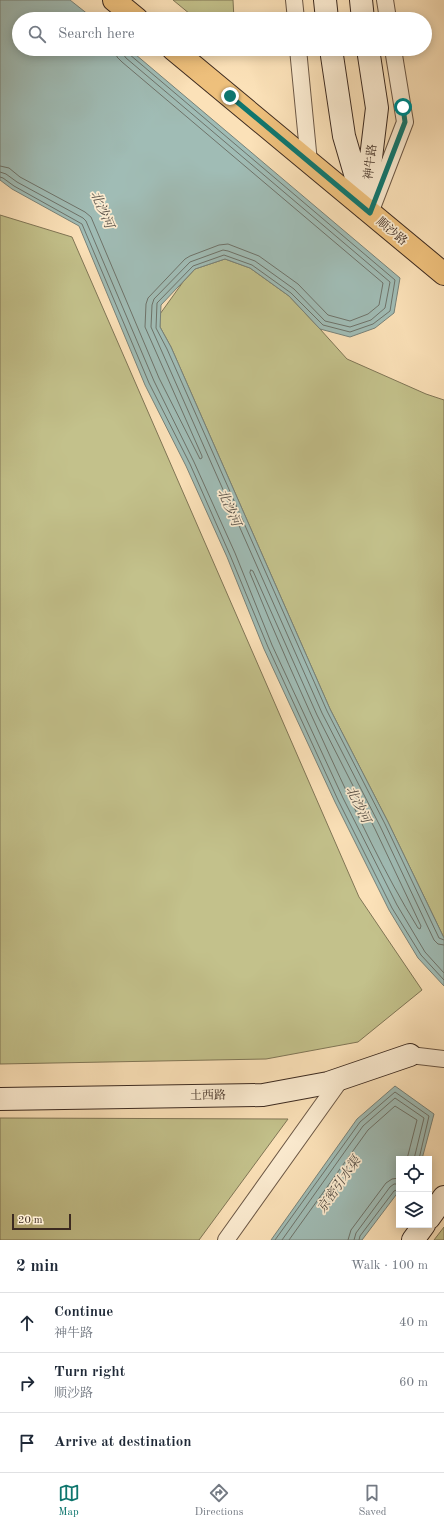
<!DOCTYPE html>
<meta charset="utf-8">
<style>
:root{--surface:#fff;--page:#f6f6f7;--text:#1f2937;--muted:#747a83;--line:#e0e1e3;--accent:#0f766e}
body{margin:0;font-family:"Old Standard TT","Noto Serif SC",serif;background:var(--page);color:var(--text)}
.controls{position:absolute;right:12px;bottom:12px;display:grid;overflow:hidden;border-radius:0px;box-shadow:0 2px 10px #0003}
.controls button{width:36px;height:36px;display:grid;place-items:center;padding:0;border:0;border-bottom:1px solid var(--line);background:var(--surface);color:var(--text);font:20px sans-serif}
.scale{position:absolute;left:12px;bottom:10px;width:59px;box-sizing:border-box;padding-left:4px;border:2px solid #3c2a20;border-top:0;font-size:11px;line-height:14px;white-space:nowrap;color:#3c2a20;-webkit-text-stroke:3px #fcecd1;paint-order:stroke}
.stop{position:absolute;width:12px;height:12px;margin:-9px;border:3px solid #0f766e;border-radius:50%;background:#fff}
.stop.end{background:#0f766e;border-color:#fff;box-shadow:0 1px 4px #0008}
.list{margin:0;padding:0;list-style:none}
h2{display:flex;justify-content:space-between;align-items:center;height:52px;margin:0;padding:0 16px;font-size:17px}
h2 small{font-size:13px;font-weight:400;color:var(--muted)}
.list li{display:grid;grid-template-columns:26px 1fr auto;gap:12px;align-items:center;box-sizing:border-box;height:60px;padding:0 16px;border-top:1px solid var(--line)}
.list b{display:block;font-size:15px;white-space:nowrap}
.list p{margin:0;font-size:13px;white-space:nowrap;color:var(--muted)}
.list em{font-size:13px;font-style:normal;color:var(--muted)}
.icon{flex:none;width:22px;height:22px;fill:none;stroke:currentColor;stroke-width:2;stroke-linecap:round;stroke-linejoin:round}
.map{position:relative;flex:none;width:444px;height:1240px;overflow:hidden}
.search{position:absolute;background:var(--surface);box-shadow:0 2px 10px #0003;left:12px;right:12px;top:12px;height:44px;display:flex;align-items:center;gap:10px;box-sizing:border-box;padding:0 14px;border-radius:22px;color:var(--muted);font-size:15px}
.sheet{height:232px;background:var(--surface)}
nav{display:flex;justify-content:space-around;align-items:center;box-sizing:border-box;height:56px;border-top:1px solid var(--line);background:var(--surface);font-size:11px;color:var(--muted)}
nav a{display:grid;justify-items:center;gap:2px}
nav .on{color:var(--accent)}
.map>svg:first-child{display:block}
</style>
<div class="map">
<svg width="444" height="1240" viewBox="0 0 444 1240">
<rect width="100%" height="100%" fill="#fbe1b8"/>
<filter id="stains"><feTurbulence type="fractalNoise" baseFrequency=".005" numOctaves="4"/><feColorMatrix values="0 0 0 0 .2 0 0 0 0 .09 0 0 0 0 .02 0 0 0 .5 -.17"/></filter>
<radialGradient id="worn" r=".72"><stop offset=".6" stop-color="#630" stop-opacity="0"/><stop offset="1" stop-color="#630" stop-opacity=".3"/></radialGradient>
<path fill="#c3c18b" stroke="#807656" d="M173,0h60l1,19h-38z
M0,215l72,22 287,660 63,93 -64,52 -92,17 -266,5z
M225,259l25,9 39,28 31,33 27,30 79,35 18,6v538l-56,-116 -58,-113 -159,-362 -11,-20v-13l23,-32 12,-13z
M0,1118l288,1 -89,121h-199z
M444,1227v13h-10z"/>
<path fill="#a0bcb5" stroke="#788279" d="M0,0h70l24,19h-75v30h110l271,229 -6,35 -19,15 -25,9 -30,-8 -31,-33 -39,-28 -25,-9 -30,10 -34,36 -1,22 11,20 159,362 58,113 56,116v48l-26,-28 -29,-48 -54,-108 -71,-153 -37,-92 -41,-91 -41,-81 -66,-159 -67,-37 -12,-9z
M395,1086l39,28 -12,45h-23v32l-37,49h-91l86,-121z"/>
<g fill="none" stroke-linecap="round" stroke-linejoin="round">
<path stroke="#6e736a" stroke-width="1" d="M122,49l1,5 3,4 264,224 -5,26 -14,12 -21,7 -25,-6 -31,-32 -39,-28 -27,-10 -5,-1 -33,12 -36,37 -2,6 -1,22 171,386 58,113 54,114 4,4 6,1
M127,49l2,5 266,226 -5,31 -17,13 -23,8 -27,-7 -32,-32 -39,-28 -28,-10 -31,11 -36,37 -1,25 11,21 160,362 58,113 54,114 5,2
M0,166l9,2 11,9 65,35 6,5 68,161 41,81 2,-1v-2l-57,-129 1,-23 2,-6 37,-39 5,-3 29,-11 9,-1 31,12 39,28 30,31 22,6 18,-7 11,-9 4,-22 -261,-221 -5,-5 -1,-8
M0,172l6,2 11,8 66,36 3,3 68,160 40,81 41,91 37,92 71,153 54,107 28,47 19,21
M0,177l3,1 11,8 68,38 67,159 41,81 40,91 38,92 70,153 54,108 29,47 23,25
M251,570l2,1 64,144 58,114 46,97 -1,3 -2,-1c-34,-55 -61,-114 -88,-172 -28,-61 -55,-121 -80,-183z
M275,1240l85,-118 35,-30 34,24 -10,43
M282,1240l81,-114 32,-28 29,20 -10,41
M289,1240l79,-110 27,-24 22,14 -10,39
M348,1240l3,-10 35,-47 6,-4 7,-1
M354,1240l2,-7 34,-46 4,-3h5
M359,1240l1,-4 34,-45 5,-2"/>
<defs>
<path id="street" d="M294,0l2,19
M385,0l3,19
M298,49l11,113
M370,213l35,-91 -12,-73
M410,1055l34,4
M226,1240l115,-161"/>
<path id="secondary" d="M325,0l2,19
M361,0l2,19
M331,49l13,87 21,72
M366,199l11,-91 -9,-59
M0,1099l263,-4 65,-12 82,-28
M429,1218l15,-21
M413,1240l11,-15"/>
<path id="primary" d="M114,0l23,19
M173,49l271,225"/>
</defs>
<use href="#street" stroke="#6c5846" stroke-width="18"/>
<use href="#secondary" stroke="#3c2a20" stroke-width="24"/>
<use href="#primary" stroke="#3c2a20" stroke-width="24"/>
<use href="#street" stroke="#fcecd1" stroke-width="16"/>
<use href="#secondary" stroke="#fcecd1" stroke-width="22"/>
<use href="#primary" stroke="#eec07c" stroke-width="22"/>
</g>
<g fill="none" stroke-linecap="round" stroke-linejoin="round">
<path stroke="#0f766e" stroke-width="5" d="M230,96l140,117 35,-91 -2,-15"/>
</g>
<g text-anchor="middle" stroke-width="3.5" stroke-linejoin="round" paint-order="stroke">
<g font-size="12" fill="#3c2a20" stroke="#fcecd1">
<text transform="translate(370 162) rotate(-83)" y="4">神牛路</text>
<text transform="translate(392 231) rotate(40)" y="4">顺沙路</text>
<text transform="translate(208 1095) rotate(-1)" y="4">土西路</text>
</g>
<g font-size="13" font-style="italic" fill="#554e45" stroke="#fcecd1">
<text transform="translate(103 209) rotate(67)" y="5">北沙河</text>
<text transform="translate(230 507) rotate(67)" y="5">北沙河</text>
<text transform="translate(359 804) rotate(64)" y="5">北沙河</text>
<text transform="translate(338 1184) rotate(-55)" y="5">京密引水渠</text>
</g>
</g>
<rect width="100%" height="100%" filter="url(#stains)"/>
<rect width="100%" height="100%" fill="url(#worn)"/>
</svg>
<div class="controls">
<button><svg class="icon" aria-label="locate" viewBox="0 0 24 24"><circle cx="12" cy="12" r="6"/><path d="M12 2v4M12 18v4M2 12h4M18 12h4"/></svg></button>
<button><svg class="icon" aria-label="layers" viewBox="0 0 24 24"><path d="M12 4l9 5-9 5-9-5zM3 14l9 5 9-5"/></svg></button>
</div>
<div class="scale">20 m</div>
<div class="stop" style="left:403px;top:107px"></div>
<div class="stop end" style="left:230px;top:96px"></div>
<div class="search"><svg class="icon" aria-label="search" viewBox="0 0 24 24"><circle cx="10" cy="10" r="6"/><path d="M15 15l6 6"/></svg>Search here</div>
</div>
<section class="sheet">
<h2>2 min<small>Walk · 100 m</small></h2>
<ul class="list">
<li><svg class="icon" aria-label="ahead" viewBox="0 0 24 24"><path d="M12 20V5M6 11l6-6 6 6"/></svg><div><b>Continue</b><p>神牛路</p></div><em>40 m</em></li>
<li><svg class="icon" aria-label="right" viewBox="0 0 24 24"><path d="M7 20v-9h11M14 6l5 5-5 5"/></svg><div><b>Turn right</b><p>顺沙路</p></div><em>60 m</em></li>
<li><svg class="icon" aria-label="arrive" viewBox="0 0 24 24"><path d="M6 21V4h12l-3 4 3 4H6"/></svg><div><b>Arrive at destination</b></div></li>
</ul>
</section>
<nav>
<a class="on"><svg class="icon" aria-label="map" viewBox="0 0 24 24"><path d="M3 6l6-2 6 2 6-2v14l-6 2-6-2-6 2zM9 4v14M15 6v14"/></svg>Map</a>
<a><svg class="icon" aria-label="directions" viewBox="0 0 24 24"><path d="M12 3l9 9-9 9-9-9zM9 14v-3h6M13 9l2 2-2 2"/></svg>Directions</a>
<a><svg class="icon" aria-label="saved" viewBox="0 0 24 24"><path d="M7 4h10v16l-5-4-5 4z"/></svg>Saved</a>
</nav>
